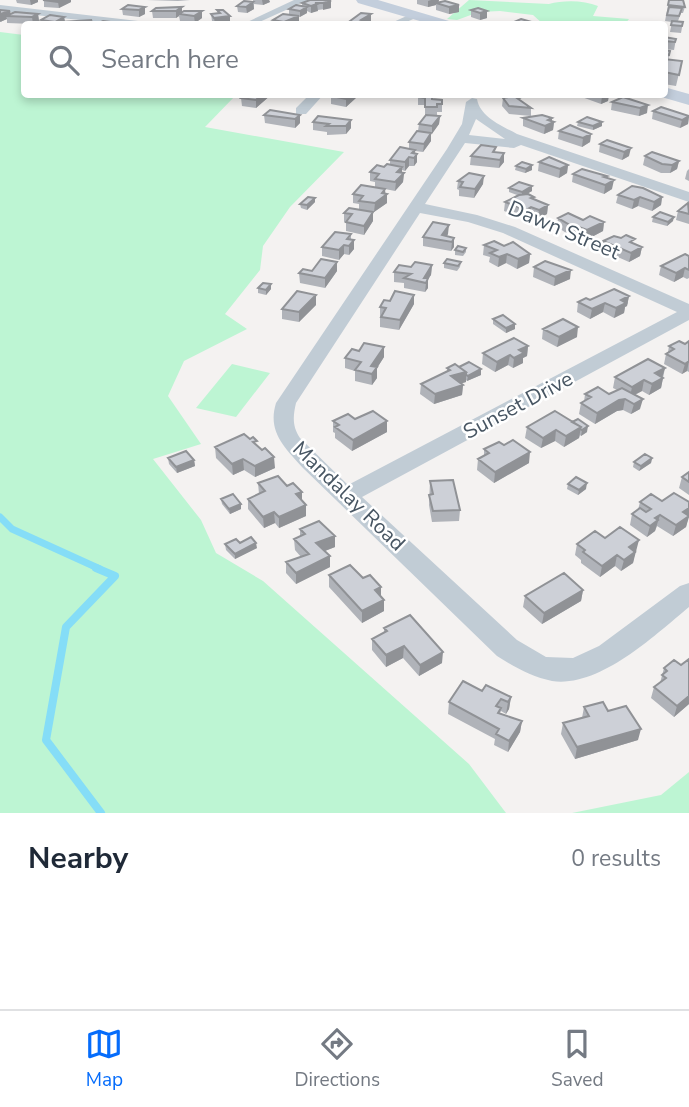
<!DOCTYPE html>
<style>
:root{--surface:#fff;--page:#f6f6f7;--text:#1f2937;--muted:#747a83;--line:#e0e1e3;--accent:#056cfb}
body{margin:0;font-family:"Nunito Sans",sans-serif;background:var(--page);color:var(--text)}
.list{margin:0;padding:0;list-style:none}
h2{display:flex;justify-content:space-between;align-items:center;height:91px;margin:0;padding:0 28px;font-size:30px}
h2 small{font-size:23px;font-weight:400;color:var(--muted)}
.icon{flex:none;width:38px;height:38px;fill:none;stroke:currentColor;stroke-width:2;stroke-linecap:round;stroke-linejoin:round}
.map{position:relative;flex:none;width:689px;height:813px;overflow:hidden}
.search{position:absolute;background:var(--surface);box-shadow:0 4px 10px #0003;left:21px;right:21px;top:21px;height:77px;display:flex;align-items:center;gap:18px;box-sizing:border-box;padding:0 24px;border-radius:7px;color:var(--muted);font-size:26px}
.sheet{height:196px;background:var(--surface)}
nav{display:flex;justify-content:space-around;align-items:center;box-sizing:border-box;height:98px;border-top:2px solid var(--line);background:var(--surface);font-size:19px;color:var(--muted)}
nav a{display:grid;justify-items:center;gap:4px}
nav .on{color:var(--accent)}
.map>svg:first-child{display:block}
</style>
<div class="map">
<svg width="689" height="813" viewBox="0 0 689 813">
<rect width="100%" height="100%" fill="#f4f2f1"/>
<path fill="#bdf5d3" d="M469,0l80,4c14,-4 35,-4 49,2l-5,10 36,3 -4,5h-82l-10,-9 -33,-4 -21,1 -22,8 -10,-1z
M0,32l24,3v59l212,1 -31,32 139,25 -54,55 -27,39 -3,24 -35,44 22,15 -63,32 -16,35 33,48 -48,15 48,61 15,33 47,28 206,183 37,49h-506z
M232,364l38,9 -34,44 -40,-9z
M689,772v41h-117l89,-18z"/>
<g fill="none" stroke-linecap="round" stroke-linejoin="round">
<path stroke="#85ddf7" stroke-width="7" d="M0,517l12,12 88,40"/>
<path stroke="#85ddf7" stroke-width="8" d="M96,568l19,8 -49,51 -20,113 55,73"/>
<path fill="#c1ccd5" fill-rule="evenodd" d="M294,0h14l-53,24h-12z
M0,5l138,16 5,3h-28l-115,-13z
M411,14l9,2 -18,8h-13z
M310,94h14l-18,20h-10v-6z
M472,98l5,1c3,18 25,27 40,35l172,58v10l-168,-57 -7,3 -49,-5 -40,61 52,11 38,12 174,77v16l-327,177 155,143 29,17 27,1 26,-12 81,-60 9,-3v24c-34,28 -89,81 -137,74 -20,-4 -38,-14 -55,-25l-194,-188c-18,-20 -36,-36 -27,-65l171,-254 15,-25 4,-22zM476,119l29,20 -36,-4zM420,213l48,9 35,11 174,79 -329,173 -48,-47c-8,-12 -7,-22 -4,-35z"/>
<path fill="#c3cedc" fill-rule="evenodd" d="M356,0h22l71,21 3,3h-22l-72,-21z
M664,87l25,7v11l-31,-9 6,-2z"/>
</g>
<path fill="#b0b3b9" d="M16,0h22v2l-7,3 -14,-2z
M44,0h27v2l-12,6 -15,-1z
M147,0h43l-12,1z
M253,0h16l1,2 -7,3 -9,-1v5l-7,4 -9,-1 -1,-6 16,-4z
M417,0h22l-1,2 21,3v7l-10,2 -13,-4v-5l-8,2 -11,-3z
M669,0l16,7 -2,6h-2l-3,8 5,1 -2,11 -11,-1 2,-10 -7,-1z
M331,1v7l-13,2 -7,3 -4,-2v2l-8,4v5l-6,2h-30l10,-1v-3l16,-6v-5l13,-3v-3z
M145,7v7l-6,3 -16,-2 -1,-6z
M156,8l26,4 20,-1v7l-7,5 -15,-2 -1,-5 -3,2h-23l-1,-7z
M478,8l9,10 -7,2 -9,-3v-7z
M217,10l13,13 -15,1 -3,-3 -1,-7h7z
M10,11l1,3h27l1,7 -6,3 -26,-1v-4l-7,3z
M64,17l1,5 27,-2 1,4h-52v-4z
M664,37l12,2 -2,11 -10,-1z
M664,50l6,1 -2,9 14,1 -6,25 -12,-2z
M245,94h27l-16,14 -14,-2 -1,-8z
M333,94h24v3l-11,10 -15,-3v-8z
M418,94h23l-3,4 -6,-1v2l10,1v12h-5v3h-9l12,1 -1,8 -8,10v7l-8,11 -8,-1 2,11 -3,4h-5l-4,5 -3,-1v3h2l-1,9 -8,9 -10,-2 2,14 -13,9 -14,-2 13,11 -9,14 -18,-4v-9h-2v-9l15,-3v-6l-6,-1v-9l22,-7v-5l-5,-1v-9l20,-8v-4l19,-11v-7l9,-11 1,-7 7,-9h-1v-10h-7z
M506,94h21l-8,6 12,8v8l-22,-2 -7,-8 1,-8 3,-1z
M580,94h29l-1,7 -7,3 -22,-8z
M623,97l24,16 -8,3 -28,-6 1,-8z
M653,111l36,5 -1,8 -8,4 -28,-9z
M264,115h36v8l-5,5 -30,-5z
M523,118l31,4 -1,8 -9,4 -21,-8z
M351,120v8l-5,6 -19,1v-3l-14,-2v-8z
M578,122l24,4 -9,4 -16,-4z
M559,131l32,3 -1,8 -8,5 -24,-8z
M607,140l22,16 -7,4 -23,-8 1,-8z
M496,147l-1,5 9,1v9l-5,6 -29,-3 1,-9z
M645,156l34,5 -2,8 -7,4h-9l-18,-8z
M539,162l29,3 -1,8 -8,5 -21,-7z
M516,166l16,4 -7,3 -10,-3z
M689,169v12l-4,-2 2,-8z
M573,174l34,2v2l5,11 -8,5 -32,-12z
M458,181l25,3 -9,14 -15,-2v-6l-2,-1z
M532,186v5l-6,3 8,6 14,5 -1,9 -9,5 -8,-3 -5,3 -21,-8 1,-9 12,-7 -8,-3v-4z
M618,195l44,2 -1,8 -9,6 -14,-5 -6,3 -16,-6z
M315,198v4l-8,8 -6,-2 -1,-4z
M689,204v20l-13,-4 2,-9z
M653,217l20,4 -6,5 -15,-4z
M558,218l46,4 -1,9 -17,9 -9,-4 -3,2 -17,-11z
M351,234v5l3,1v9l-5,6 -5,-1 -5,6 -17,-4v-9z
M448,234l-1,2 7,2v9l-3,4 -28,-5v-9z
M603,241l31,3 8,3 -2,9 -11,6 -27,-12z
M484,245l20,1 26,8 -1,9 -12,6 -11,-6 -8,4 -9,-5 1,-5 -7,-2z
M466,248v4l-3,4 -8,-1v-5z
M689,256v22l-2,1 -4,-2 -9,5 -15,-7 2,-9z
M337,262v9l-12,17 -25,-5 -1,-10 13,-2z
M461,262l-1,5 -3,4 -13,-3v-5z
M432,265l-1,10 -3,4v9l-3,4 -21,-4v-5l-10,-1v-10l17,-5z
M534,267l36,12 -16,7 -21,-9z
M271,284v5l-5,6 -8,-2v-5z
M414,295v9l-15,26 -19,-3v-20l10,-6z
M629,296l-2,10 -2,1 -1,6 -10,5 -11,-6 -13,7 -13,-7 1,-10z
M316,305l-17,17 -17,-3v-10z
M493,319l22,10 -9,4 -13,-9z
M543,329l34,8 -20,10 -15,-8z
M689,341v31l-2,-1 -5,3 -18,-10 2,-10 2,-2 1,-6 16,-2z
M528,346l-1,10 -4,2v5l-10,5 -5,-3 -13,7 -13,-8 1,-11z
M384,357l-7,11v10l-5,7 -17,-4v-10l-10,-3v-10z
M459,367l22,8 -14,6 -1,-1v2l-5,1 2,2 -1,10 -28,9 -14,-10 1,-10 26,-12v-4z
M665,368l-4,20 -12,7 -7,-4 -7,4 5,14 -9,5 -8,-4 -6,1 -22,13 -16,-10 2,-11 3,-1 1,-8h24l8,-4 -4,-2 2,-11z
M555,411l32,21 -6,4 -1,-1 -1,3 -15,9 -9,-6 -14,7 -16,-10 2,-11z
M355,419l32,13 -35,19 -17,-13v-5l-2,-1v-11z
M257,445l18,23 -20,9 -11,-7 -11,5 -17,-17 -1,-11z
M484,449l45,14 -35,20 -17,-13 1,-11 6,-3z
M168,458l26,2 1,6 -18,7 -8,-9z
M652,458l-1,5 -12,8 -6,-4 1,-5z
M689,472v23l-10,-7 3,-11z
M430,481l30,29 -1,11 -27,1 -3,-17z
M258,483l44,18 4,15 -27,12 -4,-5 -11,5 -16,-19v-10l11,-5z
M568,484l18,5 -8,6 -11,-6z
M221,499l20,10 -11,5 -8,-10z
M640,502l48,16 -2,9 -13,9 -16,-10 -2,5 -8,6 -17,-12 2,-11 6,-4z
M300,529l35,7v11l-10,4 5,16 -34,17 -10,-11v-11l15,-5 -6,-7 -1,-11 6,-2z
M605,538l32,13 -2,1 -2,11 -12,8 -6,-5 -15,11 -19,-14v-3l-6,-5 2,-11z
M240,543l17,5 -22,11 -9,-9 -1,-6z
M329,575l34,3 18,18 3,15 -22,12 -33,-36z
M583,590l-2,11 -39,23 -19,-17 2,-11z
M384,628l58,35 -23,13 -16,-18 -17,9 -14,-17v-11l12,-6z
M674,660l15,44 -15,13 -23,-19 3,-11 6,-4 4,-15z
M482,691l29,6 -2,12 -3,5 -5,-3 -1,2 22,8 -2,11 -12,20 -14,-7 1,-6 -47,-25 1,-12z
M584,707l24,4 30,29 -63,19 -14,-25 2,-11 19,-5z"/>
<path fill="#909296" d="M30,0h8v2l-7,3z
M61,0h10v2l-12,6 -1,-6z
M262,0h7l1,2 -7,3z
M431,0h8l-1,4 -2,-1v2l-8,2v-6z
M331,1v7l-8,2v-7z
M253,2l1,7 -7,4 -1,-6z
M317,4l1,7 -7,2v-7z
M459,5v7l-10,2v-7z
M145,7v7l-6,3v-7z
M182,7v7h-3v2l-3,2v-7z
M307,7v6l-7,4v-6z
M10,11l1,5h-5l1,3 -7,3v-8z
M202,11v7l-7,5 -1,-7z
M487,11v7l-7,2v-7z
M38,14l1,7 -6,3 -1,-7z
M371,14v7l-6,3h-6l2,-4z
M230,16v7l-15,1 -1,-6z
M299,16v6l-6,2h-9v-2z
M64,17l1,5h-4l1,2h-7v-2z
M262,94h10l-16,14v-8z
M351,94h6v3l-11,10v-8z
M519,94h8l-9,6z
M606,94h3l-1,7 -7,3 1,-8z
M648,105l-1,8 -8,3 1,-8z
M300,115v8l-5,5v-9z
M440,116l-1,8 -7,10v-8z
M689,116l-1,8 -8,4 2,-8z
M552,118v5l2,-1 -1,8 -9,4 1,-8 3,-6z
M351,120v8l-5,6v-8z
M602,122v4l-9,4v-4z
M431,133v8l-8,11 1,-8z
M591,134l-1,8 -8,5 1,-9z
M631,148l-2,8 -7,4 2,-8z
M415,150l-1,7 3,-3v8l-3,4v-8l-2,-5z
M504,153v9l-5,6 1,-8z
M409,157v9l-4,5v-9z
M679,161l-2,8 -7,4 2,-8z
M532,165v5l-7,3 1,-4z
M568,165l-1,8 -8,5 1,-9z
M402,167v8l2,-2 -1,9 -8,9 2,-19z
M484,176l-1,8 -9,14 1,-9z
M614,180l-2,9 -8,5 1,-9z
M532,186v5l-10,6v-5z
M385,189v6l2,-1v9l-13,9 1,-9z
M640,197l-2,9 -6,3 2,-9z
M662,197l-1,8 -9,6 2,-9z
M315,198v4l-8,8v-5z
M548,205l-1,9 -9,5 1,-9z
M531,207l-1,9 -5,3 1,-9z
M373,212v9l-9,14v-9z
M674,217l-1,4 -6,5 1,-4z
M604,222l-1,9 -17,9 1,-10z
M449,225l-1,9 -4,6 -2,-5z
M579,227l-2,9 -3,2 1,-10z
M454,238v9l-3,4 1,-9z
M354,240v9l-5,6v-9z
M344,245v9l-5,6v-10z
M642,247l-2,9 -11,6 2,-9z
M507,254l-1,9 -8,4 1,-10z
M530,254l-1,9 -12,6 1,-10z
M337,262v9l-12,17v-10z
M432,265l-1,10 -3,4v9l-3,4 1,-9 -2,-5z
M685,268l-2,9 -9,5 2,-9z
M571,270l-1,9 -16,7 1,-9z
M271,284v5l-5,6v-5z
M316,295v10l-17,17v-10z
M414,295v9l-15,26 1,-10z
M629,296l-2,10 -2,1 -1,6 -10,5 2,-10 5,-8z
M605,303l-2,9 -13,7 2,-10z
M515,324v5l-9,4v-5z
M578,327l-1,10 -20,10 2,-10z
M528,346l-1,10 -4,2v5l-10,5 1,-10 5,-8z
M384,347v10l-7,11v10l-5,7 -1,-19z
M510,355l-2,10 -13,7 2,-10z
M689,361l-2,10 -5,3 3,-10z
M665,368l-3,10 -7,-5z
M481,369v6l-14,6 1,-5z
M466,372v10l-16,5 1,-11z
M663,378l-2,10 -12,7 3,-11z
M644,380l-2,11 -12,6 2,-10z
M463,385l-1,10 -28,9 1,-10z
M625,399l-2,11 -6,1 -22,13 2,-11 22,-13z
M643,399l-3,10 -9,5 3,-10z
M387,421v11l-35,19 1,-11z
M588,426l-1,6 -6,4 1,-6z
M581,427l-2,11 -15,9 2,-11z
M556,430l-1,11 -14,7 2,-10z
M530,452l-1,11 -35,20 1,-11z
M274,457l1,11 -20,9v-11z
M652,458l-1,5 -12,8 2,-5z
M243,459l1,11 -11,5 -1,-11z
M194,460l1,6 -18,7 -1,-6z
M587,483l-1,6 -8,6 1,-5z
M302,492v11l-6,-9z
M241,504v5l-11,5 -1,-5z
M306,505v11l-27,12v-11z
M689,508v9l-3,10 -13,9 3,-11 7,-13z
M274,512l1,11 -11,5 -1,-11z
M660,515l-5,16 -8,6 3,-11 5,-8z
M335,536v11l-18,7 -1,-11z
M639,540l-6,23 -12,8 3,-11 5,-13z
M256,543l1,5 -22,11v-5z
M617,555l-2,11 -15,11 2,-11z
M330,556v11l-34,17v-11z
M381,587v11l-6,-8z
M583,590l-2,11 -39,23 2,-11z
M384,600v11l-22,12v-12z
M404,646l-1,12 -17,9v-12z
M443,652l-1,11 -23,13 1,-11z
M689,696v8l-15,13 3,-11z
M511,697l-2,12 -3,5 2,-12z
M522,721l-2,11 -12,20 1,-11z
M641,729l-3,11 -63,19 2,-12z"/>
<path fill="#cdd0d7" stroke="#909296" stroke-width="2" d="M43,0h18l-3,2z
M310,0h17l4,1 -8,2h-8l2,1 -6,2 -9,-3z
M669,0h14l2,7 -17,-2z
M244,1l9,1 -7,5 -9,-1z
M445,1l14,4 -10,2 -13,-4z
M128,5l17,2 -6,3 -17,-1z
M296,5l11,2 -7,4 -11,-2z
M182,7l-6,4h-24l4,-3z
M669,7l13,1 -3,8 -12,-1z
M478,8l9,3 -7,2 -9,-3z
M0,10l10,1 -10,3z
M217,10h6l7,6 -16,2 -3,-4 9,-1z
M184,11h18l-8,5 -15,-2z
M15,12l23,2 -6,3 -26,-1z
M361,13l10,1 -10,6 3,1 -5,3h-13z
M283,14l16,2 -15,6 -11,-2z
M50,15l14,2 -9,5 -14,-2z
M521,19l14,4 -13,1 -8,-2z
M92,20l-6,3 -25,-1z
M103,21l16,2 -2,1h-20z
M672,21l11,1 -1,4 -11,-1z
M270,22l9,2h-16z
M664,37l12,2 -1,3 -11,-1z
M664,50l6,1 -1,4 -5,-1z
M664,59l18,2 -3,14 -15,-3z
M245,94h17l-6,6 -15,-2z
M333,94h18l-5,5 -15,-3z
M418,94h14v5l10,1v4h-5v3h-12v-9l-7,-1z
M514,96l17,12 -22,-2 -6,-8z
M623,97l25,8 -8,3 -28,-6z
M661,107l28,9 -7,4 -29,-9z
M270,110l30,5 -5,4 -31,-4z
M426,115l14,1 -8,10 -13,-2z
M542,115l10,3 -4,2 6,2 -9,4 -22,-8z
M318,116l33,4 -5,6h-20l3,-2 -16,-2z
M587,117l15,5 -9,4 -15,-4z
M570,125l21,9 -8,4 -24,-7z
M417,131l14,2 -7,11 -15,-2z
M607,140l24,8 -7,4 -24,-8z
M481,145l15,2 -3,5 11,1 -4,7 -29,-4z
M400,147l15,3 -3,3 5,1 -3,4 -5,-1 -4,5 -15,-2z
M652,152l27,9 -7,4 -10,-1 -17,-8z
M549,157l19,8 -8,4 -21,-7z
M522,162l10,3 -6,4 -10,-3z
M387,164l15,3 -5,5 7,1 -9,9 -20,-3 4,-5 -9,-2 7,-7 7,2z
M582,169l25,7 -3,1 10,3 -9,5 -32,-11z
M469,173l15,3 -9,13 -15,-2 3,-5 -5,-1z
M519,182l13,4 -10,6 -13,-4z
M361,185l24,4 -3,4 5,1 -12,9 -16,-2 4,-5 -10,-2z
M632,186l11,2 19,9 -8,5 -14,-5 -6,3 -16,-5z
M528,194l6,3 -3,1 17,7 -9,5 -8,-3 -5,3 -21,-8 14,-7z
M308,197l7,1 -8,7 -7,-1z
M688,203l1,11 -11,-3z
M349,208l24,4 -9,14 -18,-4 6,-8 -8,-1z
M660,212l14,5 -6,5 -15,-5z
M568,213l15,7 7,-4 14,6 -17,8 -8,-3 -4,1 -17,-10z
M433,222l16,3 -7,10 12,3 -2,4 -29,-5z
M335,232l16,2 -4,5 7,1 -5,6 -5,-1 -5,5 -17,-3z
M626,235l9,4 -5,3 12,5 -11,6 -28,-12 11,-5 7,2z
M494,241l10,5 9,-4 17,12 -12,5 -11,-5 -8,3 -9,-4 7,-3 -13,-5z
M458,246l8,2 -3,4 -8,-2z
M685,254l4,2v14l-4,-2 -9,5 -15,-7z
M321,259l16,3 -12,16 -26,-5 4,-4 9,2z
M447,259l14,3 -3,4 -14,-3z
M545,261l26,9 -16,7 -21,-10z
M415,262l17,3 -8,13h4l-2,5 -22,-5 7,-4 -17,-2 5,-7 12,2z
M263,283l8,1 -5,6 -8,-2z
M614,289l15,7 -8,4 5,3 -10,5 -11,-5 -13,6 -14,-7 8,-4 4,2z
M297,291l19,4 -17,17 -17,-3z
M395,291l19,4 -14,25 -19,-3 5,-9 -6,-1 4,-7 6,1z
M503,315l12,9 -9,4 -13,-9z
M563,319l15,8 -19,10 -16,-8z
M514,338l14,8 -9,4 5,3 -10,5 -4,-3 -13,7 -14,-9z
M679,341l6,3 4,-3v20l-4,3 -19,-10 8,-5 -5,-3z
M364,343l20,4 -13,19 6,1 -5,7 -17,-4 6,-8 -16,-4 7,-9 7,2z
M648,359l17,9 -10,5 8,5 -11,6 -8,-4 -12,7 -17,-10z
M469,362l12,7 -13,7 -2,-1v-3l-7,-5z
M455,364l11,8 -15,4 12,9 -28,9 -14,-10 29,-14 -3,-2z
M598,387l11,7 13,-6 21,11 -9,5 -9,-5 -6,1 -22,13 -16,-10 10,-6 -6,-3z
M373,411l14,10 -34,19 -18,-13 4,-2 -6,-4 15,-7 7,5z
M555,411l26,16 -15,9 -10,-6 -13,8 -16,-11z
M578,419l10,7 -6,4 -2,-1 1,-2 -9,-5z
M244,434l6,5 3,-2 4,4 -4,1 9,8 3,-2 9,9 -19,9 -12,-7 -11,5 -17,-17z
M513,440l17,12 -35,20 -17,-13 11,-6 -5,-4 15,-7 5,3z
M186,451l8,9 -18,7 -8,-9z
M645,454l7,4 -11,8 -7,-4z
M689,472v10l-7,-5z
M278,476l9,10 6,-3 9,9 -6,2 10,11 -27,12 -5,-5 -11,5 -15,-18 17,-8 -7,-8z
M576,477l11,6 -8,7 -11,-6z
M453,480l7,30 -27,1 -4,-16 4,-1 -3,-13z
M674,493l15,9v6l-6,4 6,4 -13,9 -16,-10 -5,3 3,2 -8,6 -18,-12 8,-6 6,4 5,-3 -11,-7 11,-8 11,7z
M233,494l8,10 -12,5 -8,-10z
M319,521l16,15 -19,7 14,13 -34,17 -10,-11 23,-8 -15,-15 11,-5 -5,-5z
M620,527l19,13 -10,7 6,5 -11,8 -7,-5 -15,11 -19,-14 2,-2 -8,-6 18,-13 10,7z
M251,537l5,6 -21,11 -10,-10 11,-5 4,4z
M350,565l13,13 7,-3 11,12 -6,3 9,10 -22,11 -33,-36z
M564,573l19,17 -39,23 -19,-17z
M410,615l33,37 -23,13 -16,-19 -18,9 -14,-16 15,-8 -3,-3z
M689,659v37l-12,10 -23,-19 12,-9 -4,-3 5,-4 -3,-3 10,-8 7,5z
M463,681l19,10 4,-6 25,12 -3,5 -7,-3 -5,7 5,2 -3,5 24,8 -13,20 -13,-7 3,-5 -50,-27z
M603,702l5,9 18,-5 15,23 -64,18 -14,-24 26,-7 -5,-9z"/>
<g text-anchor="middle" stroke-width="5" stroke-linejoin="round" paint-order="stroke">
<g font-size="21" fill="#475562" stroke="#fff">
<text transform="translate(564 230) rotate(23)" y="7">Dawn Street</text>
<text transform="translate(518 405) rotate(-28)" y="7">Sunset Drive</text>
<text transform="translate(349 496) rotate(44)" y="7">Mandalay Road</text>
</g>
</g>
</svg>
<div class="search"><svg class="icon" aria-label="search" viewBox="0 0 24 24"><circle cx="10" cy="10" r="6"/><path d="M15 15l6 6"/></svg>Search here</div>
</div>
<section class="sheet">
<h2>Nearby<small>0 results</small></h2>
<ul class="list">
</ul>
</section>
<nav>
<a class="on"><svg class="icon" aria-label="map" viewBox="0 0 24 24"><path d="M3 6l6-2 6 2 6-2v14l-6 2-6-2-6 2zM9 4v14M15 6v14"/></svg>Map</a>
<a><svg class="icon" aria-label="directions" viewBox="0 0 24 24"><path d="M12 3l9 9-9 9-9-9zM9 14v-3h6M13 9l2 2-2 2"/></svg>Directions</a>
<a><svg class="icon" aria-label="saved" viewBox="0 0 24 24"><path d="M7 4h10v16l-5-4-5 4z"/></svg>Saved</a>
</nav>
